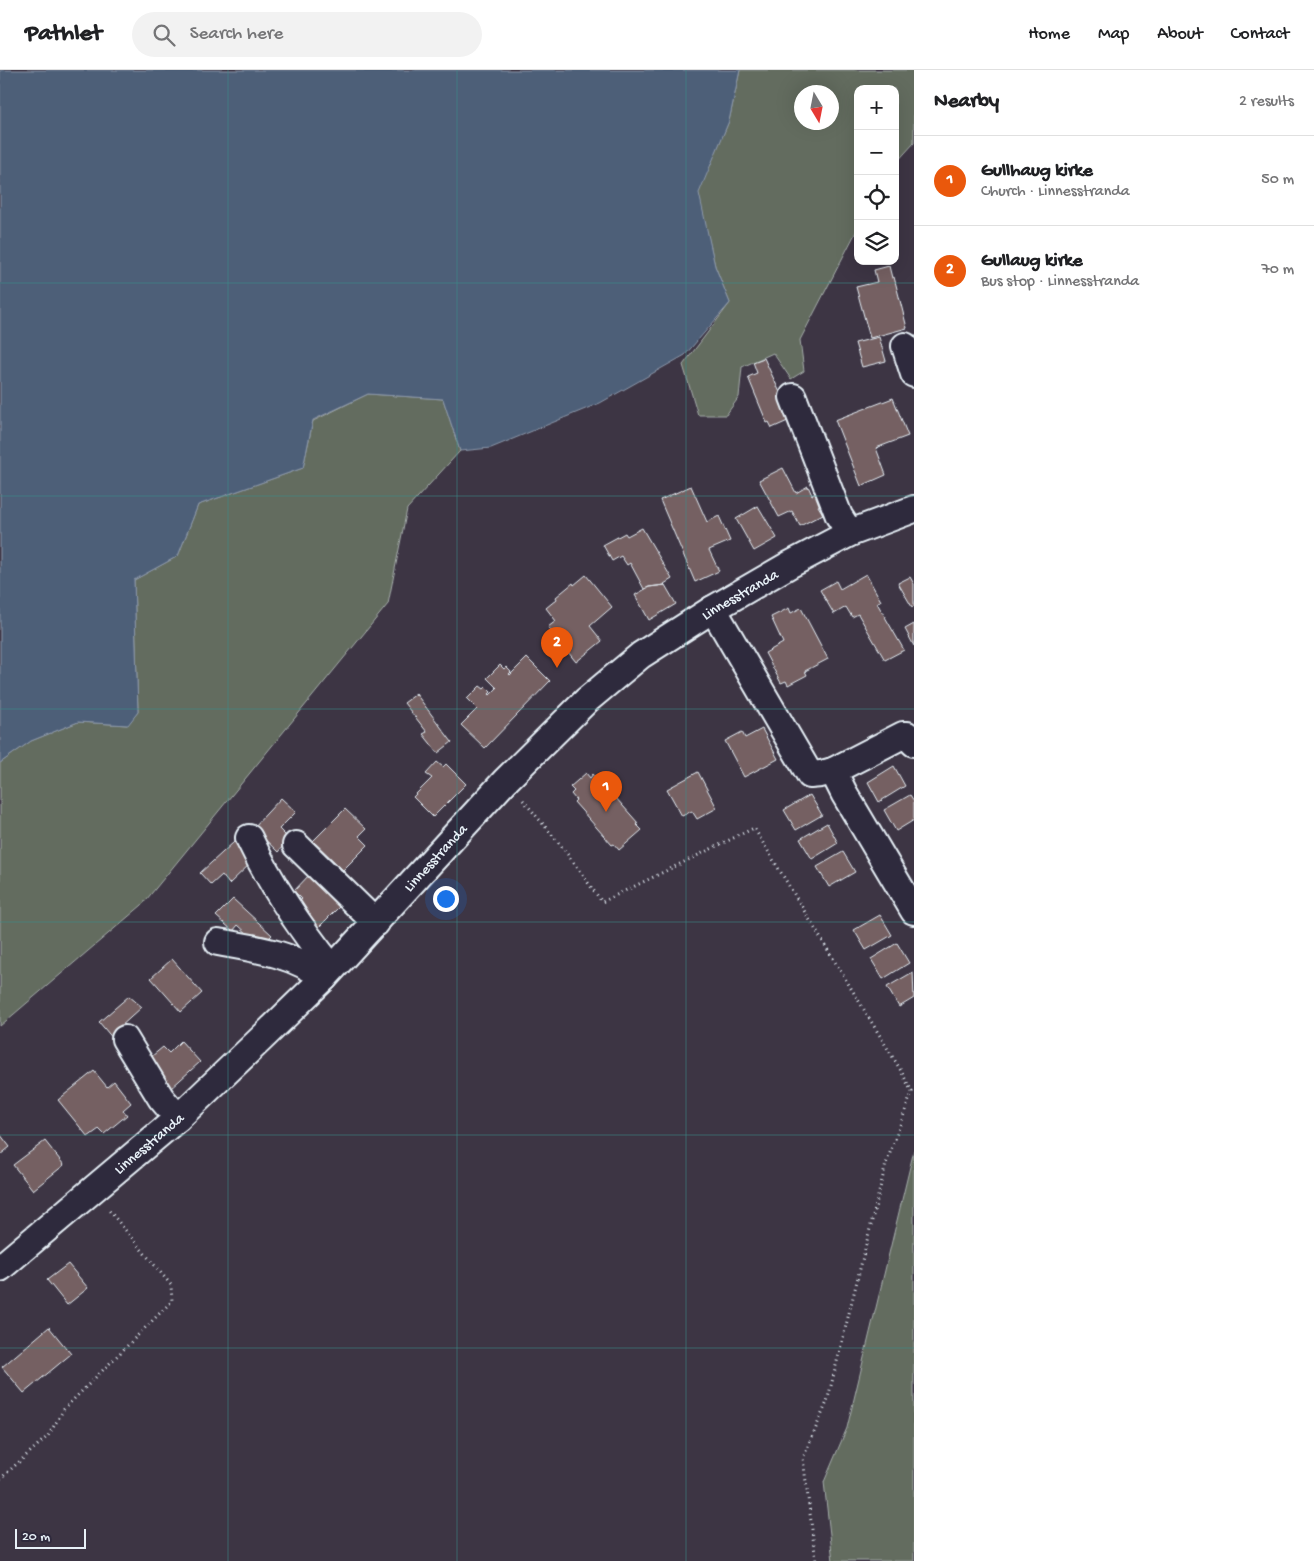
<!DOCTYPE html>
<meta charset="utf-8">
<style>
:root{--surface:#fff;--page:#f2f2f2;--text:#202124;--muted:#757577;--line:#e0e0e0;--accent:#ea580c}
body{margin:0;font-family:"Gochi Hand",sans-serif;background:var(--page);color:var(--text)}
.controls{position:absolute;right:15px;top:15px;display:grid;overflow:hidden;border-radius:10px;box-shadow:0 5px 20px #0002}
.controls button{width:45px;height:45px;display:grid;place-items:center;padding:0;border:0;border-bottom:1px solid var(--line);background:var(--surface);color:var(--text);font:25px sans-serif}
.compass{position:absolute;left:794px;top:15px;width:45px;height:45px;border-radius:50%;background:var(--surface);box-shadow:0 5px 20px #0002;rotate:170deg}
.scale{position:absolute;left:15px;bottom:12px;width:71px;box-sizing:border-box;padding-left:5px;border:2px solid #e8f1f8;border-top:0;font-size:14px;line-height:18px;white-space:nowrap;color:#e8f1f8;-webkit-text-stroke:4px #2f2a3d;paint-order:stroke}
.you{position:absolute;left:445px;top:828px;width:18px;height:18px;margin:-12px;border:4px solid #fff;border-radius:50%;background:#1a73e8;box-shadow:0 0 0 8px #1a73e833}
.badge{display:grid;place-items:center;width:32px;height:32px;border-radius:50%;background:var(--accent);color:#fff;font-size:16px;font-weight:700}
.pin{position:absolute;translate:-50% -41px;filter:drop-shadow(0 1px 2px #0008)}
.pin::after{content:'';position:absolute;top:26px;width:18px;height:15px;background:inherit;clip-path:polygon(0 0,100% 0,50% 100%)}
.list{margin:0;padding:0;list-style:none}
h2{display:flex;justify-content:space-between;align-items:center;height:65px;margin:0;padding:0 20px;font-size:21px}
h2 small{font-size:16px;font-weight:400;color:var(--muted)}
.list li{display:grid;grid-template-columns:32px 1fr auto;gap:15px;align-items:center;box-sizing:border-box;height:90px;padding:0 20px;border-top:1px solid var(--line)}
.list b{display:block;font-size:19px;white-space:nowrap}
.list p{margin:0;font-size:16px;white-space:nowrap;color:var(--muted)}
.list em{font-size:16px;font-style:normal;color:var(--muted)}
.icon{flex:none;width:28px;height:28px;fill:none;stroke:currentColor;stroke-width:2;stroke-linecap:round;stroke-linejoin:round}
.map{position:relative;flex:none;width:914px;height:1491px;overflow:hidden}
header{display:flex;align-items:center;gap:30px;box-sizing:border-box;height:70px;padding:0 25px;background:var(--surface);border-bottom:1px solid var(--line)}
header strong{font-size:24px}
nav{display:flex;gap:28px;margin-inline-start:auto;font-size:18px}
.search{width:350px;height:45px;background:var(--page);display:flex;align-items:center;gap:12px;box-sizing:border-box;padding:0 18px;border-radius:28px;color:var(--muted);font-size:19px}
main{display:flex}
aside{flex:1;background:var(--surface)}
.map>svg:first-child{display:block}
</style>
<header>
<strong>Pathlet</strong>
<div class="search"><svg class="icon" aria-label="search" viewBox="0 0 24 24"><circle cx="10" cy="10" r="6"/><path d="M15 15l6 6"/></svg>Search here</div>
<nav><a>Home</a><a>Map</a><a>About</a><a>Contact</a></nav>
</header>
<main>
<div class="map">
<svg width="914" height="1491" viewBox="0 0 914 1491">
<rect width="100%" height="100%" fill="#3d3544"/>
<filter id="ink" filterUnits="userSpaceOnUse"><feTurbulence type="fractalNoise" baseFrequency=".02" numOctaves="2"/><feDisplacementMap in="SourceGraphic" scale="10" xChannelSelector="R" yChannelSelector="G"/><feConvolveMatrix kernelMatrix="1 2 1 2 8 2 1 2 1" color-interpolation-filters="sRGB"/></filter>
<g filter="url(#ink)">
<path fill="#646c5f" stroke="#a6aeac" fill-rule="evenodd" d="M740,0h174v73l-19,21v-75h-37v139l-58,112 4,31 -13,8 -18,-26 -31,14 -3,30 -13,18h-28l-15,-50 47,-62 -15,-37 -17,-73 31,-72zM802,22h30v30h-30z
M368,324l75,5 17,52 -53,58 -19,95 -246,301 -142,121v-263l31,-22 47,-19 49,3 11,-13 -4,-132 44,-24 20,-51 105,-37 10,-47z
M914,1080v411h-81l-9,-79 23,-54z"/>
<path fill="#4e5e78" stroke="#8c99ab" d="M0,0h740l-11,51 -30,72 16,73 15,37 -45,52 -85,48 -109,45 -31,3 -17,-52 -75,-5 -55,26 -10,48 -105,37 -20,51 -44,24 4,132 -10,13 -50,-3 -47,19 -31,22z"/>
<path fill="#756162" stroke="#e8f1f8" d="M889,196l3,12 2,-1 13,51 -37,10 -14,-51 21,-5 -3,-12z
M879,267l7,24 -24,6 -7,-24z
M764,288l26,56v6l-18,8 -3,-6 -2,1 -19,-46 9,-4 -4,-11z
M893,328l15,38 -32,12 10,27 -25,11 -26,-66z
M783,398l13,25 12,-7 4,9 8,-4 6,11 -8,4 5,8 -23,12 -8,-15 -13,6 -20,-37z
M691,416l16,36 12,-6 11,25 -21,9 10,21 -24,11 -35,-82z
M758,436l19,32 -23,13 -18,-32z
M642,458l30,51 -8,5 1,1 -16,2 -5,2 -14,-26 -3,2 -6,-9 -9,5 -9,-16 22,-12 2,3z
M866,504l15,27 -4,2 27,47 -19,10 -27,-46 -6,3 -6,-10 -12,7 -14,-24 16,-9 4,8z
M586,505l26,32 -22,19 12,15 -26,21 -28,-35 8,-6 -10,-13 11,-9 -1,-2 17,-14 1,2z
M910,507l4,7v22l-2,1 -14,-24z
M665,515l11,19 -27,16 -14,-25 14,-8z
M789,538l2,5 10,-5 27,51 -23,12 2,4 -19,10 -2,-4 -5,2 -16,-30 18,-10 -12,-26z
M914,554v22l-9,-17z
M527,588l23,23 -65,67 -24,-23 16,-16 -10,-10 13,-13 4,3 2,-2 5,5 -2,2 1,1 7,-7 -10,-10 13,-13 4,4 2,-2 5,5 -2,2 1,1z
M416,624l36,48 -14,11 -15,-19 4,-2 -23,-29z
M762,659l16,30 -34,18 -19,-36 17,-9 3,6z
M437,692l6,5 3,-3 20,20 -33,33 -20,-20 19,-19 -6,-4z
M894,696l11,20 -26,16 -11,-20z
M698,702l19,36 -20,11 -5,-8 -10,5 -15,-27z
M586,703l4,5 3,-4 6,7 1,-1 38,43 -2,1 6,6 -23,20 -5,-6 -2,1 -38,-43 2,-2 -5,-6 3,-3 -4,-4z
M810,725l12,20 -26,15 -12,-20z
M910,725l4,6v19l-18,11 -12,-21z
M281,728l15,14 -17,17 10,10 -11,13 -25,-24z
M345,739l21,20 -7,7 9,9 -25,25 -30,-29z
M827,753l11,20 -26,16 -12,-20z
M234,772l18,20 -23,22 -7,-9 -11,10 -11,-12z
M843,782l12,20 -26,15 -12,-20z
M311,803l31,31 -25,25 -23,-22 8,-8 -8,-8z
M233,829l39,36 -11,11 -23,-21 -5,6 -17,-15z
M880,845l12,20 -26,15 -12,-20z
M897,873l12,20 -26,16 -12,-20z
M172,889l30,34 -21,19 -30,-34z
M913,902l1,26 -15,9 -12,-20z
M129,926l13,11 -23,21 -5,12 -15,-18z
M181,971l19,21 -30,27 -24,-28 17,-14 6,6z
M94,1001l13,16 7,-6 17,22 -8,7 4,5 -23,19 -5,-5 -11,8 -30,-37z
M0,1064l10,13 -10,8z
M45,1071l19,24 -31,25 -20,-25z
M68,1194l20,24 -21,17 -20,-25z
M49,1257l22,27 -47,39 -22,-26z"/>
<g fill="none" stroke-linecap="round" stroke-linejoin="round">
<defs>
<g id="minor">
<path d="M905,276l9,28"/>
<path d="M793,327l46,119 11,17"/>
<path d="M713,539l97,166 11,-1 12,-3 70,-36h4l7,8"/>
<path d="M833,701l11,22 70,118"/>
<path d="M249,768c22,47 50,89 83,130"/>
<path d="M296,775l80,78"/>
<path d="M218,872c35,6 78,12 106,36"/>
<path d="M125,969l36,59 17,20"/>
<path id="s1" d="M0,1198l178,-150 83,-79 63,-61 181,-197 82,-81 54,-45 72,-46 76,-44 61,-32 64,-24"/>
</g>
</defs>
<use href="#minor" stroke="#e8f1f8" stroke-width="30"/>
<path stroke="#e8f1f8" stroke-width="3" stroke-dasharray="1 4" stroke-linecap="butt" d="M523,730l40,48 39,54 152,-74 146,241 12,23 -26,72 -59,238 -24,56 13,103
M0,1409l48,-43 16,-27 108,-108 -1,-16 -64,-77"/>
<use href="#minor" stroke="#2f2a3d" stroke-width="26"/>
</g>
</g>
<path fill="none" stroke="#3a8f8a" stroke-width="1" stroke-opacity="0.55" d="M228,0v1491M457,0v1491M686,0v1491M0,213h914M0,426h914M0,639h914M0,852h914M0,1065h914M0,1278h914"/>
<g text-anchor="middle" stroke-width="4" stroke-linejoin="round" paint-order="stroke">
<g font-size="15" fill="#e8f1f8" stroke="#2f2a3d">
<text dy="5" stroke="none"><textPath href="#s1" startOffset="1004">Linnesstranda</textPath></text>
<text dy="5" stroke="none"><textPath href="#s1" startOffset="599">Linnesstranda</textPath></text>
<text dy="5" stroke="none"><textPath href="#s1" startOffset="194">Linnesstranda</textPath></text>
</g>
</g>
</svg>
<div class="controls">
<button>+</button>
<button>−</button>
<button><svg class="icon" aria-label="locate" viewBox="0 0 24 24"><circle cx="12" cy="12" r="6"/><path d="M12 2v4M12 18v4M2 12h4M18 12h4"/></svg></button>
<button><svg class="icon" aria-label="layers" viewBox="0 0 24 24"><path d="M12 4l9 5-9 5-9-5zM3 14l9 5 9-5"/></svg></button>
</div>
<svg class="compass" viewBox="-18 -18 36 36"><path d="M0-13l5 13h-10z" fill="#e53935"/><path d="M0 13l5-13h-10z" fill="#757577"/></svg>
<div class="scale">20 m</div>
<div class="you"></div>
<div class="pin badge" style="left:606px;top:742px">1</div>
<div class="pin badge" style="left:557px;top:598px">2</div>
</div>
<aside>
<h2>Nearby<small>2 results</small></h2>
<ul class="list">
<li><span class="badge">1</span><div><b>Gullhaug kirke</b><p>Church · Linnesstranda</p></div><em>50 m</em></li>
<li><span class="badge">2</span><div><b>Gullaug kirke</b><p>Bus stop · Linnesstranda</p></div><em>70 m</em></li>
</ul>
</aside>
</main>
